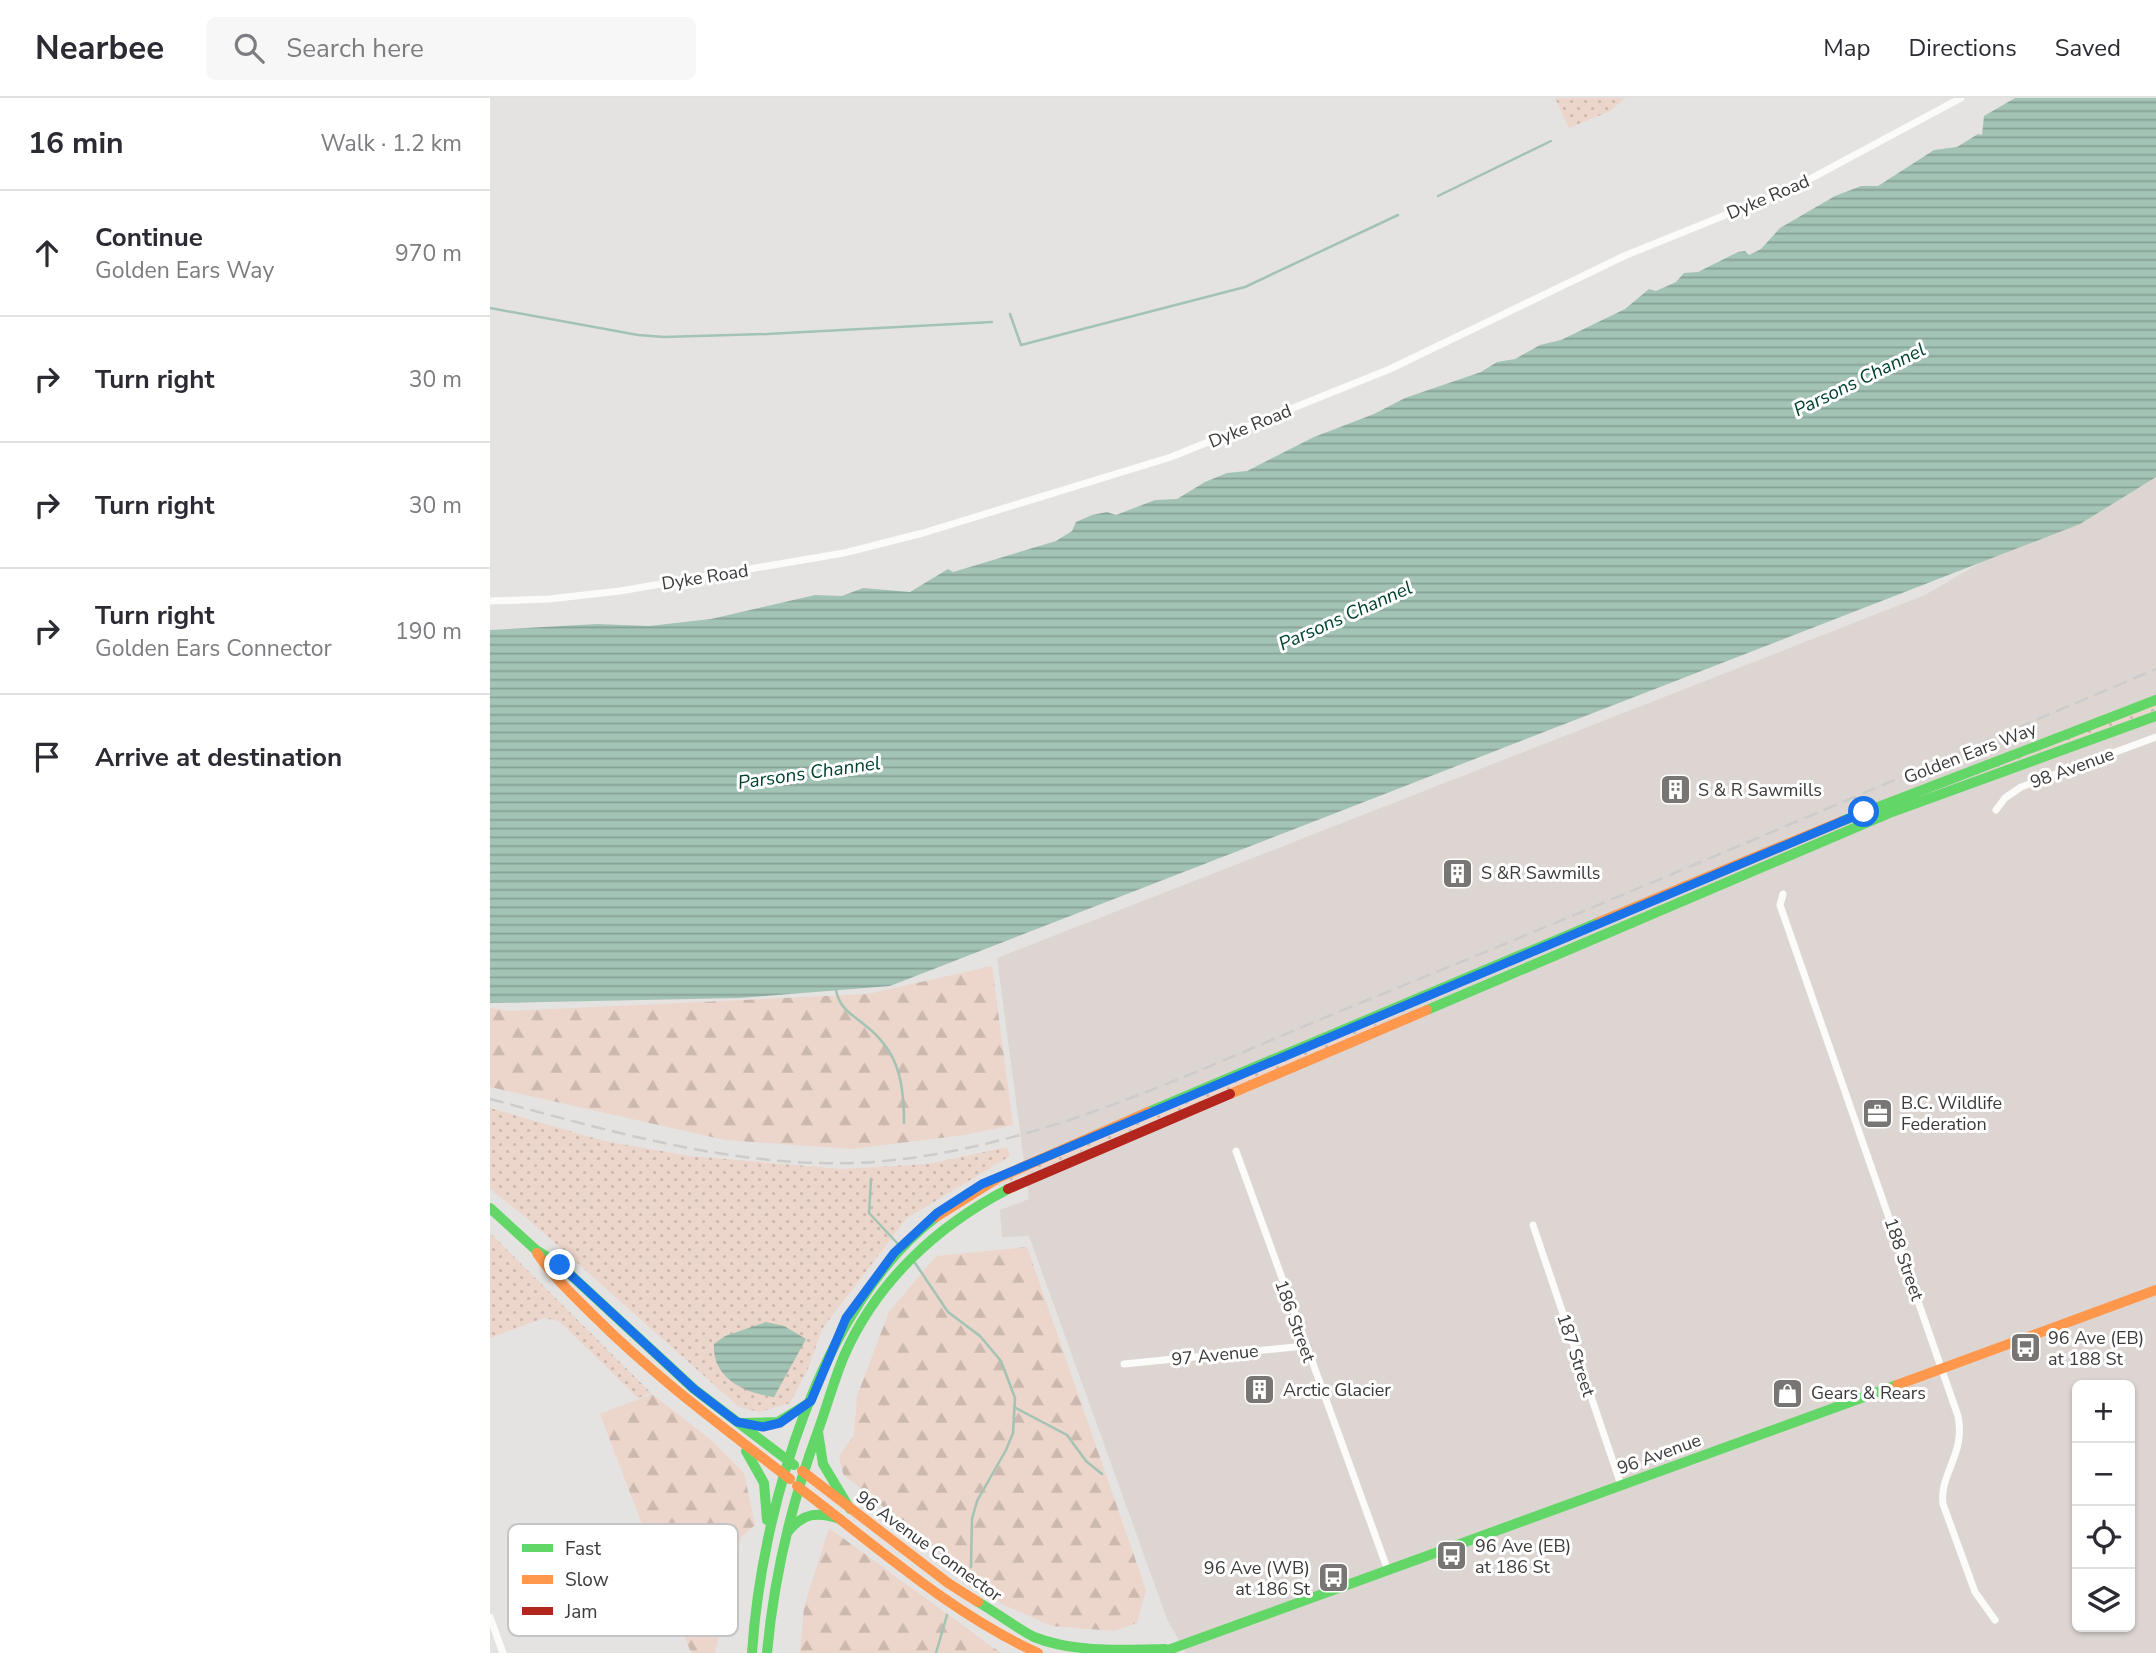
<!DOCTYPE html>
<meta charset="utf-8">
<style>
:root{--surface:#fff;--page:#f7f7f7;--text:#2b2b33;--muted:#7c7c81;--line:#e1e1e2}
body{margin:0;font-family:"Nunito Sans",sans-serif;background:var(--page);color:var(--text)}
.controls{position:absolute;right:21px;bottom:21px;display:grid;overflow:hidden;border-radius:10px;box-shadow:0 2px 5px #0004}
.controls button{width:63px;height:63px;display:grid;place-items:center;padding:0;border:0;border-bottom:2px solid var(--line);background:var(--surface);color:var(--text);font:35px sans-serif}
.stop{position:absolute;width:21px;height:21px;margin:-16px;border:5px solid #1a73e8;border-radius:50%;background:#fff}
.stop.end{background:#1a73e8;border-color:#fff;box-shadow:0 2px 7px #0008}
.list{margin:0;padding:0;list-style:none}
h2{display:flex;justify-content:space-between;align-items:center;height:91px;margin:0;padding:0 28px;font-size:30px}
h2 small{font-size:23px;font-weight:400;color:var(--muted)}
.list li{display:grid;grid-template-columns:46px 1fr auto;gap:21px;align-items:center;box-sizing:border-box;height:126px;padding:0 28px;border-top:2px solid var(--line)}
.list b{display:block;font-size:26px;white-space:nowrap}
.list p{margin:0;font-size:23px;white-space:nowrap;color:var(--muted)}
.list em{font-size:23px;font-style:normal;color:var(--muted)}
.icon{flex:none;width:38px;height:38px;fill:none;stroke:currentColor;stroke-width:2;stroke-linecap:round;stroke-linejoin:round}
.map{position:relative;flex:none;width:1666px;height:1555px;overflow:hidden}
header{display:flex;align-items:center;gap:42px;box-sizing:border-box;height:98px;padding:0 35px;background:var(--surface);border-bottom:2px solid var(--line)}
header strong{font-size:33px}
nav{display:flex;gap:38px;margin-inline-start:auto;font-size:24px}
.search{width:490px;height:63px;background:var(--page);display:flex;align-items:center;gap:18px;box-sizing:border-box;padding:0 24px;border-radius:10px;color:var(--muted);font-size:26px}
main{display:flex}
aside{flex:1;background:var(--surface)}
.map>svg:first-child{display:block}
</style>
<header>
<strong>Nearbee</strong>
<div class="search"><svg class="icon" aria-label="search" viewBox="0 0 24 24"><circle cx="10" cy="10" r="6"/><path d="M15 15l6 6"/></svg>Search here</div>
<nav><a>Map</a><a>Directions</a><a>Saved</a></nav>
</header>
<main>
<aside>
<h2>16 min<small>Walk · 1.2 km</small></h2>
<ul class="list">
<li><svg class="icon" aria-label="ahead" viewBox="0 0 24 24"><path d="M12 20V5M6 11l6-6 6 6"/></svg><div><b>Continue</b><p>Golden Ears Way</p></div><em>970 m</em></li>
<li><svg class="icon" aria-label="right" viewBox="0 0 24 24"><path d="M7 20v-9h11M14 6l5 5-5 5"/></svg><div><b>Turn right</b></div><em>30 m</em></li>
<li><svg class="icon" aria-label="right" viewBox="0 0 24 24"><path d="M7 20v-9h11M14 6l5 5-5 5"/></svg><div><b>Turn right</b></div><em>30 m</em></li>
<li><svg class="icon" aria-label="right" viewBox="0 0 24 24"><path d="M7 20v-9h11M14 6l5 5-5 5"/></svg><div><b>Turn right</b><p>Golden Ears Connector</p></div><em>190 m</em></li>
<li><svg class="icon" aria-label="arrive" viewBox="0 0 24 24"><path d="M6 21V4h12l-3 4 3 4H6"/></svg><div><b>Arrive at destination</b></div></li>
</ul>
</aside>
<div class="map">
<svg width="1666" height="1555" viewBox="0 0 1666 1555">
<defs>
<pattern id="grass-dots" width="8" height="8" patternUnits="userSpaceOnUse" patternTransform="scale(1.75)"><rect width="8" height="8" fill="#ecd5ca"/><path d="M2 2h.1M6 6h.1" fill="none" stroke="#cbb8ae" stroke-width="1.8" stroke-linecap="round"/></pattern>
<pattern id="forest-firs" width="22" height="20" patternUnits="userSpaceOnUse" patternTransform="scale(1.75)"><rect width="22" height="20" fill="#ecd5ca"/><path d="M5 1l3.5 6h-7zM16 11l3.5 6h-7z" fill="#cbb8ae"/></pattern>
<pattern id="water-rules" width="6" height="5" patternUnits="userSpaceOnUse" patternTransform="scale(1.75)"><rect width="6" height="5" fill="#a3c3b5"/><path d="M0 2.5h6" fill="none" stroke="#86a094"/></pattern>
</defs>
<rect width="100%" height="100%" fill="#e5e3e1"/>
<path fill="#ddd5d1" fill-rule="evenodd" d="M1666,362v1193h-970l-19,-34 -138,-383 -27,1 -2,-27 29,-11 -32,-241 928,-363zM1587,1287h53v242h-53z"/>
<path fill="url(#grass-dots)" d="M1065,0h70l-15,13 -41,17z
M1666,607v5l-231,83 45,-20z
M928,907l-89,43 -343,143 27,-15z
M0,1010l114,33 86,15 152,13 87,-5 78,-17 3,9 -103,62 -85,111 -14,40 -18,34 -31,9 -20,-5 -211,-188 -38,-30z
M0,1135l161,160 -13,5 -79,-77 -15,-3 -54,20z"/>
<path fill="url(#forest-firs)" d="M502,868l21,159 -49,10 -112,14 -127,-9 -235,-53v-79l20,3 358,-17z
M537,1149l119,343 -9,33 -23,8 -62,-5 -50,-22 -159,-130 -4,-18 15,-21 3,-39 32,-84 47,-56z
M162,1296l59,46 33,33 11,52 -14,12 -26,116h-24l-91,-239z
M339,1430l172,125h-201l4,-46z"/>
<path fill="url(#water-rules)" d="M1525,0h141v379l-76,47 -1190,462 -150,12 -250,5v-373l107,-6 52,2 62,-7 104,-24 27,1 21,-8 47,4 38,-23 5,3 103,-31 16,-10 4,-9 16,-7 15,-3 9,3 39,-15 22,-1 28,-17 22,-9 20,-2 67,-34 60,-23 31,-16 76,-26 16,-10 18,-3 25,-14 21,-5 64,-31 24,-20 7,2 20,-9 8,-9 14,-1 40,-20 7,-1 4,4 12,-6 19,-21 55,-32 26,-10h17l56,-36 23,-3 21,-13 4,1 2,-19z
M276,1224l18,4 22,13 -32,58c-30,-4 -62,-19 -60,-53l11,-8z"/>
<g fill="none" stroke-linecap="round" stroke-linejoin="round">
<path stroke="#a3c3b5" stroke-width="2.5" d="M948,98l113,-55
M0,210l148,27 26,2 103,-3 225,-12
M520,216l11,31 224,-58 153,-72
M346,892c4,20 16,24 30,36 33,26 38,57 38,97
M381,1081l-2,34 30,32
M423,1162l35,52 32,24 21,25 14,37 -2,35 -7,17 -29,51 -5,18 -1,48
M524,1309l53,28 19,26 16,13
M446,1555l11,-38"/>
<path stroke="#fbfbfa" stroke-width="7" d="M0,503l59,-2 71,-8 224,-38 79,-20 248,-76 219,-88 234,-113 171,-69 166,-89
M1506,712l9,-12 16,-11 135,-50
M1293,796l-3,11 178,511c8,38 -19,58 -15,88l32,88 20,28
M746,1053l151,417
M1043,1127l88,260
M634,1266l181,-18
M0,1519l13,36"/>
<path stroke="#63d668" stroke-width="10" d="M1352,723l314,-121
M937,912l465,-198 264,-96
M658,1014l451,-190
M0,1110l46,42 24,15 134,124 100,76
M252,1325l36,-1 31,-19
M328,1334l5,32 27,45
M256,1353l18,32 3,37
M297,1435c15,-20 30,-22 53,-14
M488,1504c19,11 37,25 56,35 40,16 88,13 131,12
M262,1555c9,-141 68,-348 184,-436
M277,1555c7,-77 24,-149 51,-222 9,-25 16,-51 26,-75 33,-75 93,-130 164,-167
M670,1555l737,-268"/>
<path stroke="#ff974d" stroke-width="10" d="M1109,824l243,-101
M740,996l197,-84
M446,1119l62,-39 150,-66
M47,1155c16,24 37,43 58,64 60,60 128,110 195,162
M1407,1287l259,-95
M312,1373l146,112 30,19
M307,1388c77,58 153,127 241,167"/>
<path stroke="#b3261e" stroke-width="10" d="M518,1091l222,-95"/>
<path stroke="#ccc" stroke-width="2.5" stroke-dasharray="14 7" stroke-linecap="butt" d="M0,1001c124,33 254,72 384,63 171,-14 323,-93 479,-156 269,-109 536,-224 803,-337"/>
</g>
<g fill="none" stroke-linecap="round" stroke-linejoin="round">
<path stroke="#1a73e8" stroke-width="9" d="M70,1167l134,124 43,33 26,5 17,-4 31,-22 35,-83 48,-65 43,-40 45,-29 882,-372"/>
</g>
<defs>
<symbol id="building-square" viewBox="-11 -11 22 22"><rect x="-9" y="-9" width="18" height="18" rx="4" fill="#787674" stroke="#fff"/><path d="M-4-6H4V6H1V3H-1V6H-4ZM-2.5-4.3h1.7v1.8h-1.7ZM.8-4.3h1.7v1.8H.8ZM-2.5-1h1.7V.8h-1.7ZM.8-1h1.7V.8H.8Z" fill="#fff"/></symbol>
<symbol id="office-square" viewBox="-11 -11 22 22"><rect x="-9" y="-9" width="18" height="18" rx="4" fill="#787674" stroke="#fff"/><path d="M-6-3h4V-5.5h4V-3h4V5H-6ZM-1-4.5V-3h2v-1.5ZM-6 0V1H6V0Z" fill="#fff"/></symbol>
<symbol id="bus-square" viewBox="-11 -11 22 22"><rect x="-9" y="-9" width="18" height="18" rx="4" fill="#787674" stroke="#fff"/><path d="M-5-6H5V4H4V6H2V4H-2V6H-4V4H-5ZM-3.5-4V0h7V-4ZM-3.5 1.2v1.5H-2V1.2ZM2 1.2v1.5H3.5V1.2Z" fill="#fff"/></symbol>
<symbol id="shop-square" viewBox="-11 -11 22 22"><rect x="-9" y="-9" width="18" height="18" rx="4" fill="#787674" stroke="#fff"/><path d="M-5-2.5h2.3a2.7 3.5 0 0 1 5.4 0H5L5.5 6h-11ZM-1.5-2.5h3a1.5 2.3 0 0 0-3 0Z" fill="#fff"/></symbol>
</defs>
<g fill-rule="evenodd">
<use href="#building-square" x="1168" y="674" width="35" height="35"/>
<use href="#building-square" x="950" y="758" width="35" height="35"/>
<use href="#office-square" x="1370" y="998" width="35" height="35"/>
<use href="#bus-square" x="1518" y="1232" width="35" height="35"/>
<use href="#building-square" x="752" y="1274" width="35" height="35"/>
<use href="#shop-square" x="1280" y="1278" width="35" height="35"/>
<use href="#bus-square" x="944" y="1440" width="35" height="35"/>
<use href="#bus-square" x="826" y="1462" width="35" height="35"/>
</g>
<g text-anchor="middle" stroke-width="6" stroke-linejoin="round" paint-order="stroke">
<g font-size="18" fill="#3d3b3a" stroke="#fff">
<text transform="translate(1278 99) rotate(-23)" y="6">Dyke Road</text>
<text transform="translate(760 328) rotate(-22)" y="6">Dyke Road</text>
<text transform="translate(215 479) rotate(-9)" y="6">Dyke Road</text>
<text transform="translate(1480 655) rotate(-21)" y="6">Golden Ears Way</text>
<text transform="translate(1582 670) rotate(-20)" y="6">98 Avenue</text>
<text transform="translate(1414 1161) rotate(71)" y="6">188 Street</text>
<text transform="translate(805 1223) rotate(70)" y="6">186 Street</text>
<text transform="translate(725 1257) rotate(-6)" y="6">97 Avenue</text>
<text transform="translate(1086 1257) rotate(72)" y="6">187 Street</text>
<text transform="translate(1169 1356) rotate(-20)" y="6">96 Avenue</text>
<text transform="translate(439 1448) rotate(36)" y="6">96 Avenue Connector</text>
</g>
<g font-size="18" fill="#3d3b3a" stroke="#fff" text-anchor="start">
<text x="1208" y="698">S &amp; R Sawmills</text>
<text x="991" y="781">S &amp;R Sawmills</text>
<text x="1411" y="1011">B.C. Wildlife<tspan x="1411" dy="21">Federation</tspan></text>
<text x="1558" y="1246">96 Ave (EB)<tspan x="1558" dy="21">at 188 St</tspan></text>
<text x="793" y="1298">Arctic Glacier</text>
<text x="1321" y="1301">Gears &amp; Rears</text>
<text x="985" y="1454">96 Ave (EB)<tspan x="985" dy="21">at 186 St</tspan></text>
<text x="820" y="1476" text-anchor="end">96 Ave (WB)<tspan x="820" dy="21">at 186 St</tspan></text>
</g>
<g font-size="19" font-style="italic" fill="#00422f" stroke="#fff">
<text transform="translate(1369 281) rotate(-26)" y="7">Parsons Channel</text>
<text transform="translate(855 517) rotate(-24)" y="7">Parsons Channel</text>
<text transform="translate(319 674) rotate(-8)" y="7">Parsons Channel</text>
</g>
</g>
<rect x="18" y="1426" width="230" height="112" rx="10" fill="#fff" stroke="#c5c4c4" stroke-width="2"/>
<rect x="32" y="1446" width="31" height="8" fill="#63d668"/>
<rect x="32" y="1477" width="31" height="9" fill="#ff974d"/>
<rect x="32" y="1509" width="31" height="8" fill="#b3261e"/>
<g font-size="19" fill="#3d3b3a">
<text x="75" y="1457">Fast</text>
<text x="75" y="1488">Slow</text>
<text x="75" y="1520">Jam</text>
</g>
</svg>
<div class="controls">
<button>+</button>
<button>−</button>
<button><svg class="icon" aria-label="locate" viewBox="0 0 24 24"><circle cx="12" cy="12" r="6"/><path d="M12 2v4M12 18v4M2 12h4M18 12h4"/></svg></button>
<button><svg class="icon" aria-label="layers" viewBox="0 0 24 24"><path d="M12 4l9 5-9 5-9-5zM3 14l9 5 9-5"/></svg></button>
</div>
<div class="stop" style="left:1374px;top:714px"></div>
<div class="stop end" style="left:70px;top:1167px"></div>
</div>
</main>
